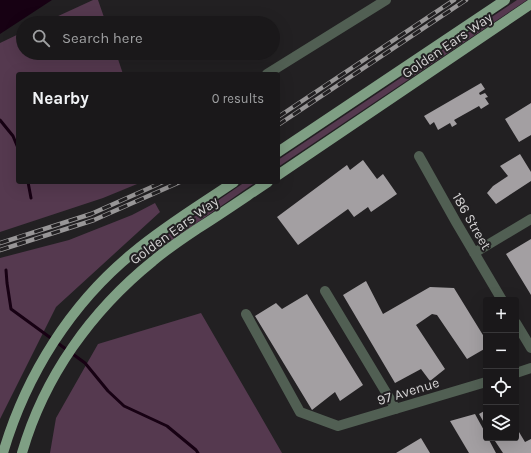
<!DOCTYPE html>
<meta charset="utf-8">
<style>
:root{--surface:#1a181a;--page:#272527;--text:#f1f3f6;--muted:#9fa0a2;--line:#383739}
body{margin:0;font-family:Karla,sans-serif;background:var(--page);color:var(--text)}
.controls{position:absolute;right:12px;bottom:12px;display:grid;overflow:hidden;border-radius:4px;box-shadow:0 4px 16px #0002}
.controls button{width:36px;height:36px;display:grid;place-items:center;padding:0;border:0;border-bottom:1px solid var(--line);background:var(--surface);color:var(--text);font:20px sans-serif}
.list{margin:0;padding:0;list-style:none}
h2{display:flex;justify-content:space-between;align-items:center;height:52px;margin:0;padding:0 16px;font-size:17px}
h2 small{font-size:13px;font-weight:400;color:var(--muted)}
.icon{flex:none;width:22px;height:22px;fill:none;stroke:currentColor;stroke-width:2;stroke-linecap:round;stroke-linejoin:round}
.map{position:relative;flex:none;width:531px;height:453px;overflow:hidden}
.search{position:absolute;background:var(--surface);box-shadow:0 4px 16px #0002;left:16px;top:16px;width:264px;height:44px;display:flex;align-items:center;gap:10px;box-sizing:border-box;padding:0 14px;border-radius:22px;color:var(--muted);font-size:15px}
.panel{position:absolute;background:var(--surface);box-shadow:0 4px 16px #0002;left:16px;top:72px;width:264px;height:112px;border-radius:4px}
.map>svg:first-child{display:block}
</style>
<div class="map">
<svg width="531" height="453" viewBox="0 0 531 453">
<rect width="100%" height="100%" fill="#222022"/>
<path fill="#55394f" d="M93,0h5l8,23h-63z
M517,0h10l-249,167v-7z
M23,32v21h93l7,21h-105v108h124l-39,16 -103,34v-189z
M245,182h11l-113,78 -2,-2 7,-8 21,-16z
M155,203l5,9 -104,95 -56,112v-161l69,-18 63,-25z
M201,313l81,140h-232l6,-35 42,-74z"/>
<path fill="#170113" d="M0,0h52l-52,34z"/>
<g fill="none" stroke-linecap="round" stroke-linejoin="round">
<path stroke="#170113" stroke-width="3" d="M0,120l13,16 5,12
M28,182l3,16
M6,270l1,13 4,26 74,54 23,28 16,15 43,20 29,24 2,3"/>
</g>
<path fill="#a39fa2" d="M481,83l4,6 -6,4 1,2 5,-2 3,4 -3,1 4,6 -8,5 -2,-3 -25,14 3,4 -5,3 -2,-4 -12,7 -4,-8 -4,3 -6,-9z
M531,103v32l-12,7 -14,-23z
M520,154l11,18v9l-35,23 -9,-11 6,-7 15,-10 -8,-10z
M363,160l14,19 6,-5 14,20 -26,18 -3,-5 -14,10 -6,-8 -50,36 -21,-28 70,-52 3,5z
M531,239v56l-25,-41z
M366,281l17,33 47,-27 24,1 32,52v8l-19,11 -30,-44 -5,-1 -16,11 29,44 -15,12 -9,-12 -26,14 -52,-88z
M307,294l56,91 -23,16 -5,-9 -23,18 -57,-94 21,-13 6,6z
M486,410v16l-7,-12z
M475,414l11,20v4h2l8,15h-27l-19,-32z
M516,427l9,15 6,-3v14h-28l-10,-15h23z
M421,438l9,15h-34z"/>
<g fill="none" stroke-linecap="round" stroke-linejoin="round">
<path stroke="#515f53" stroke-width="10" d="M267,74l119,-74
M419,156l37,66 46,78
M474,253l57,-34
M325,291l71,118
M246,314l54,98 38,14 148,-44
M516,323l15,25
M516,373l15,-5"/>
<path stroke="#7f9f84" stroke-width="10" d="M278,152l227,-152
M278,175l253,-171
M3,453c23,-78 68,-150 131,-201 31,-26 66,-47 100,-70
M22,453c22,-76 69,-142 131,-192 14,-12 29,-22 44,-32 24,-15 47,-31 71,-47"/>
<defs>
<path id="rail" d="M278,117l176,-117
M278,125l188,-125
M0,243l91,-29 72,-32
M0,250l94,-30 86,-38"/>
</defs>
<use href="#rail" stroke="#989697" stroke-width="4.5"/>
<use href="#rail" stroke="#222022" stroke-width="3" stroke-dasharray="9" stroke-linecap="butt"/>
</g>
<g text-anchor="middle" stroke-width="4" stroke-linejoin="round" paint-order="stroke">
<g font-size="14" fill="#d3d1d2" stroke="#222022">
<text transform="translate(447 45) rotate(-34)" y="5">Golden Ears Way</text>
<text transform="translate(472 221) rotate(60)" y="5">186 Street</text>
<text transform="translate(174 230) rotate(-36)" y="5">Golden Ears Way</text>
<text transform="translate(408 391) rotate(-17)" y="5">97 Avenue</text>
</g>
</g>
</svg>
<div class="controls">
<button>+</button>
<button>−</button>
<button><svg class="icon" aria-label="locate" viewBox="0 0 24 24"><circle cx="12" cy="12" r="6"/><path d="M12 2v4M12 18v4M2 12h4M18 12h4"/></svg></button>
<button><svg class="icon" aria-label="layers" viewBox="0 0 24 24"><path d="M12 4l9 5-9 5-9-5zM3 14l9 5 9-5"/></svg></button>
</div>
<div class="search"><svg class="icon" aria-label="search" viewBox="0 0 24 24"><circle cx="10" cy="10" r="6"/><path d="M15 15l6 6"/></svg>Search here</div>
<section class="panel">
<h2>Nearby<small>0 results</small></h2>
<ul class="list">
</ul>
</section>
</div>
